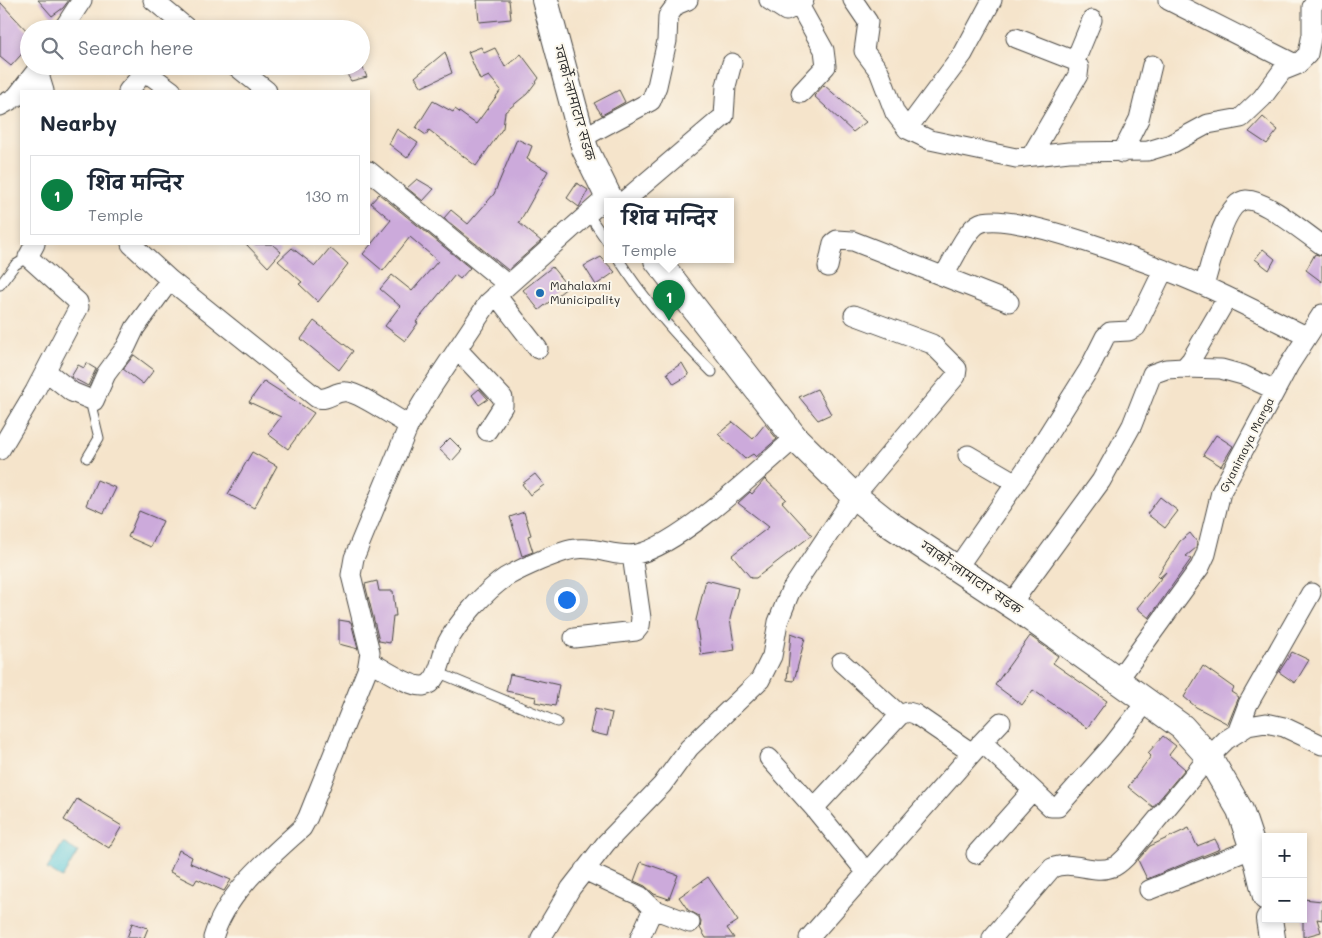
<!DOCTYPE html>
<meta charset="utf-8">
<style>
:root{--surface:#fff;--page:#f6f6f7;--text:#1f2937;--muted:#747a83;--line:#e0e1e3;--accent:#0b8043}
body{margin:0;font-family:Mali,"Playpen Sans Deva",sans-serif;background:var(--page);color:var(--text)}
.controls{position:absolute;right:15px;bottom:15px;display:grid;overflow:hidden;border-radius:0px;box-shadow:0 2px 8px #0003}
.controls button{width:45px;height:45px;display:grid;place-items:center;padding:0;border:0;border-bottom:1px solid var(--line);background:var(--surface);color:var(--text);font:25px sans-serif}
.you{position:absolute;left:566px;top:599px;width:18px;height:18px;margin:-12px;border:4px solid #fff;border-radius:50%;background:#1a73e8;box-shadow:0 0 0 8px #1a73e833}
.badge{display:grid;place-items:center;width:32px;height:32px;border-radius:50%;background:var(--accent);color:#fff;font-size:16px;font-weight:700}
.pin{position:absolute;translate:-50% -41px;filter:drop-shadow(0 1px 2px #0008)}
.pin::after{content:'';position:absolute;top:26px;width:18px;height:15px;background:inherit;clip-path:polygon(0 0,100% 0,50% 100%)}
.popup{position:absolute;left:604px;top:198px;width:130px;height:65px;box-sizing:border-box;display:grid;place-content:center;border-radius:0px;background:var(--surface);filter:drop-shadow(0 1px 4px #0005);font-size:16px;white-space:nowrap;color:var(--muted)}
.popup b{font-size:19px;color:var(--text)}
.popup::after{content:'';position:absolute;left:50%;top:100%;margin-left:-10px;border:10px solid transparent;border-top-color:var(--surface)}
.list{margin:0;padding:0;list-style:none}
h2{display:flex;justify-content:space-between;align-items:center;height:65px;margin:0;padding:0 20px;font-size:21px}
h2 small{font-size:16px;font-weight:400;color:var(--muted)}
.list li{display:grid;grid-template-columns:32px 1fr auto;gap:15px;align-items:center;box-sizing:border-box;height:80px;margin:0 10px 10px;padding:0 10px;border:1px solid var(--line);border-radius:0px}
.list b{display:block;font-size:19px;white-space:nowrap}
.list p{margin:0;font-size:16px;white-space:nowrap;color:var(--muted)}
.list em{font-size:16px;font-style:normal;color:var(--muted)}
.icon{flex:none;width:28px;height:28px;fill:none;stroke:currentColor;stroke-width:2;stroke-linecap:round;stroke-linejoin:round}
.map{position:relative;flex:none;width:1322px;height:938px;overflow:hidden}
.search{position:absolute;background:var(--surface);box-shadow:0 2px 8px #0003;left:20px;top:20px;width:350px;height:55px;display:flex;align-items:center;gap:12px;box-sizing:border-box;padding:0 18px;border-radius:28px;color:var(--muted);font-size:19px}
.panel{position:absolute;background:var(--surface);box-shadow:0 2px 8px #0003;left:20px;top:90px;width:350px;height:155px;border-radius:0px}
.map>svg:first-child{display:block}
</style>
<div class="map">
<svg width="1322" height="938" viewBox="0 0 1322 938">
<rect width="100%" height="100%" fill="#fbf7ec"/>
<filter id="ink" filterUnits="userSpaceOnUse"><feTurbulence type="fractalNoise" baseFrequency=".02" numOctaves="2"/><feDisplacementMap in="SourceGraphic" scale="10" xChannelSelector="R" yChannelSelector="G"/><feConvolveMatrix kernelMatrix="1 2 1 2 8 2 1 2 1" color-interpolation-filters="sRGB"/></filter>
<filter id="wash" filterUnits="userSpaceOnUse"><feTurbulence type="fractalNoise" baseFrequency=".0096" numOctaves="4" result="noise"/><feDisplacementMap in="SourceGraphic" scale="20" xChannelSelector="R" yChannelSelector="G"/><feGaussianBlur stdDeviation="1.12" result="paint"/><feColorMatrix in="noise" values="0 0 0 0 0 0 0 0 0 0 0 0 0 0 0 0 0 1.4 0 .05"/><feComposite in="paint" operator="in"/></filter>
<g filter="url(#wash)">
<rect width="100%" height="100%" fill="#f5e4cb"/>
<path fill="#5dc8d8" stroke="#447a82" d="M63,843l15,9 -16,26 -15,-9z"/>
<g id="blocks">
<path fill="#ccaadb" d="M38,0h31l-6,8 -11,8z
M477,0h32l2,19 -32,3z
M0,2l29,31v13l-18,20 -11,-9z
M481,47l3,6 11,-5 10,19 16,-13 18,24 -12,16 -22,18 -2,16 -27,38 -47,-36 -3,5 -10,-7 17,-27 20,11 2,-3 21,15 25,-34 -12,-14 -9,4 -12,-28z
M445,52l7,21 -30,14 -7,-10z
M342,66h20l5,11 -16,4z
M824,85l42,37 -13,10 -39,-36z
M619,90l6,12 -23,13 -8,-12z
M1263,117l15,13 -11,14 -18,-12z
M397,129l21,14 -11,15 -18,-14z
M517,139l15,7 -5,13 21,12 -29,52 22,18 -33,29 -64,-52 7,-8 17,14 26,-30z
M417,179l17,10 -11,12 -16,-13z
M577,183l11,7 -9,17 -12,-9z
M379,194l91,74 -10,11 -5,-4 -39,47 2,1 -13,18 -20,-15 15,-20 -20,-17 12,-14 20,16 26,-30 -28,-24 -27,34 -20,-17 28,-34 -20,-17z
M246,244h26l9,8 -13,15z
M292,248l23,18 15,-18 18,16 -30,38 -19,-18 3,-2 -24,-21z
M1263,249l12,10 -6,11 -14,-11z
M1315,254l7,2v26l-16,-12z
M601,257l14,15 -19,13 -12,-19z
M552,267l16,20 -29,23 -16,-20z
M314,321l39,30 -14,19 -38,-31z
M134,355l20,15 -11,14 -20,-15z
M86,363l10,6 -8,17 -17,-9 7,-12 6,3z
M682,363l7,12 -15,9 -7,-11z
M264,381l50,32 -26,36 -20,-15 13,-17 -32,-15z
M479,389l9,10 -9,6 -7,-10z
M817,389l14,25 -13,6 -19,-23z
M733,422l20,17 12,-15 12,15 -21,18 -3,-3 -8,5 -27,-25z
M1216,435l17,11 -12,20 -18,-11z
M450,438l12,12 -10,11 -13,-12z
M252,452l25,14 -23,42 -26,-14z
M535,474l9,11 -14,10 -8,-11z
M765,479l21,20 -4,3 30,33 -56,43h-5l-19,-23 37,-28 -31,-24 12,-11 2,2z
M97,480l19,8 -12,25 -18,-8z
M1160,497l18,14 -13,17 -18,-14z
M139,511l24,10 -12,26 -23,-10z
M524,512l7,23 -3,1 5,16 -11,4 -12,-39z
M1190,533l7,9 -1,6 -10,8 5,3 -42,59 -12,-10 29,-36 -7,6 -2,-2 23,-35z
M706,580l32,8 -8,31 5,31 -34,5 -5,-35z
M377,581l2,10h14l3,25h-3l-3,27 -11,-2 -14,-57z
M339,620l12,2 7,27 -19,-5z
M791,633l14,5 -11,43 -7,-1z
M1030,636l28,20 -5,7 54,38 -20,27 -54,-38 -11,15 -27,-20z
M1292,652l17,8 -14,23 -16,-11z
M1203,666l31,22 -3,4 8,5 -11,27 -32,-17 -12,-10z
M510,674l49,11 -4,21 -20,-4 1,-5 -30,-6z
M595,709l17,4 -5,23 -17,-4z
M1163,736l13,10 -7,9 16,14 -32,38 -25,-20 23,-31 -3,-3z
M77,799l45,27 -13,22 -45,-28z
M1189,828l8,18 18,-7 5,10 -73,30 -9,-19 12,-14z
M179,850l13,7 -2,6 41,17 -7,11 -27,-12 -3,5 -24,-12z
M641,862l37,13 -9,24 -15,-5 -9,-8 -11,-5z
M708,877l30,44 -11,7 7,10h-28l-6,-10 1,-6 -2,-6 -11,-6 -9,-13z
M1303,899l19,2v19l-5,-1 4,13 -18,5z
M132,923l16,5 -4,10h-17z"/>
</g>
</g>
<g filter="url(#ink)">
<use href="#blocks" fill-opacity="0" stroke="#494743" stroke-width="1"/>
<g fill="none" stroke-linecap="round" stroke-linejoin="round">
<defs>
<path id="lane" d="M588,214l20,29
M619,260c25,39 60,79 93,112
M0,285l15,-20 13,-8
M87,458l12,-20 -7,-29 2,-8
M437,672l120,50"/>
<path id="street" d="M153,0l35,29
M769,0l17,11 13,-6 5,-5
M853,0l15,22 -4,29 15,20 16,42 12,16 23,11 86,18 53,-6 79,-1 23,-7 37,-20 33,-6 21,-20 20,-27 15,-6 11,-11 4,-20v-27l4,-7
M1168,0l129,65
M799,5l25,45 2,16 -25,27
M63,29l19,-29
M1016,38l59,23
M41,66l-1,12 4,13
M236,66l31,25
M146,72l26,19
M128,91l22,-25
M0,106l16,-9 24,-31
M907,129l56,-75 29,-54
M582,138l69,-37 6,-15 10,-45 1,-25 8,-11 12,-5
M1122,153l17,-34 13,-54
M1031,156l47,-81 1,-8 -4,-6 17,-41
M369,171l138,113
M623,202l101,-86 2,-30 6,-23
M131,244l39,36 147,118c12,3 19,-8 30,-6 13,1 48,26 62,33
M828,267l5,-24 4,-3 16,1 156,61
M944,275c9,-13 22,-46 36,-52 32,-14 187,47 224,63 34,15 68,33 102,50
M1204,286c6,-19 20,-85 42,-86 19,-1 60,34 76,45
M496,295l42,54
M457,349l46,49v8l-16,25
M1184,368l37,1 22,6 32,15
M46,371l26,21 22,9 12,-27 20,-27 9,-19 35,-48
M0,450l35,-59 44,-84 -1,-5 -50,-45 7,-13
M968,455l48,28
M957,568l73,-105 59,-94 16,-32 5,-5 19,-1 7,-4 27,-56
M1011,604l90,-123 31,-56 20,-51 14,-5 18,-1 7,-8 36,-62
M574,638l62,-7 4,-5 1,-8 -9,-63
M369,661c13,7 40,26 54,25 16,-2 18,-29 23,-41 11,-22 39,-54 60,-68 14,-8 55,-27 70,-28 21,-3 40,9 61,5 43,-9 122,-85 158,-116
M841,662l59,53
M1118,680l82,-113 6,-13 15,-62 68,-127 33,-51
M1237,733l11,-29 63,-111
M982,742l19,-20
M769,758l45,50 53,65
M814,808l86,-93 8,-3 7,2 57,39
M976,854l57,-64
M584,870l56,26 13,13 37,14
M1149,890l105,-42
M213,938c13,-45 55,-79 89,-110l6,-11 59,-147 3,-18 -19,-77 3,-17 55,-133 21,-35 58,-87 120,-107
M541,938l30,-50 35,-45 56,-58 27,-37 71,-68 12,-24 6,-34 12,-30 64,-96 102,-120 1,-7 -25,-25 -78,-29
M640,938l13,-29
M809,938l173,-196 69,65h7l54,-61 35,-45
M992,938l60,-70c20,-9 41,7 61,-1 4,-1 9,-6 13,-10l83,-100 17,-17 22,-14 18,-3 18,4 38,18"/>
<path id="secondary" d="M545,0l40,149 26,53
M657,260l138,178 59,58 34,27 130,86 164,118 27,30 31,53 18,54 8,33
M1269,919l3,19"/>
</defs>
<use href="#lane" stroke="#494743" stroke-width="11"/>
<use href="#street" stroke="#494743" stroke-width="21"/>
<use href="#secondary" stroke="#494743" stroke-width="28"/>
<use href="#lane" stroke="#fff" stroke-width="9"/>
<use href="#street" stroke="#fff" stroke-width="19"/>
<use href="#secondary" stroke="#fff" stroke-width="26"/>
</g>
</g>
<circle fill="#1f6fb2" stroke="#fbf7ec" stroke-width="2" cx="540" cy="293" r="5"/>
<g text-anchor="middle" stroke-width="4" stroke-linejoin="round" paint-order="stroke">
<g font-size="12" fill="#2b2b2b" stroke="#fbf7ec">
<text transform="translate(574 103) rotate(74)" y="4">ग्वार्को-लामाटार सडक</text>
<text transform="translate(1247 445) rotate(-63)" y="4">Gyanimaya Marga</text>
<text transform="translate(971 578) rotate(34)" y="4">ग्वार्को-लामाटार सडक</text>
</g>
<g font-size="12" fill="#2b2b2b" stroke="#fbf7ec" text-anchor="start">
<text x="550" y="290">Mahalaxmi<tspan x="550" dy="14">Municipality</tspan></text>
</g>
</g>
</svg>
<div class="controls">
<button>+</button>
<button>−</button>
</div>
<div class="you"></div>
<div class="pin badge" style="left:669px;top:321px">1</div>
<div class="popup"><b>शिव मन्दिर</b>Temple</div>
<div class="search"><svg class="icon" aria-label="search" viewBox="0 0 24 24"><circle cx="10" cy="10" r="6"/><path d="M15 15l6 6"/></svg>Search here</div>
<section class="panel">
<h2>Nearby<small></small></h2>
<ul class="list">
<li><span class="badge">1</span><div><b>शिव मन्दिर</b><p>Temple</p></div><em>130 m</em></li>
</ul>
</section>
</div>
